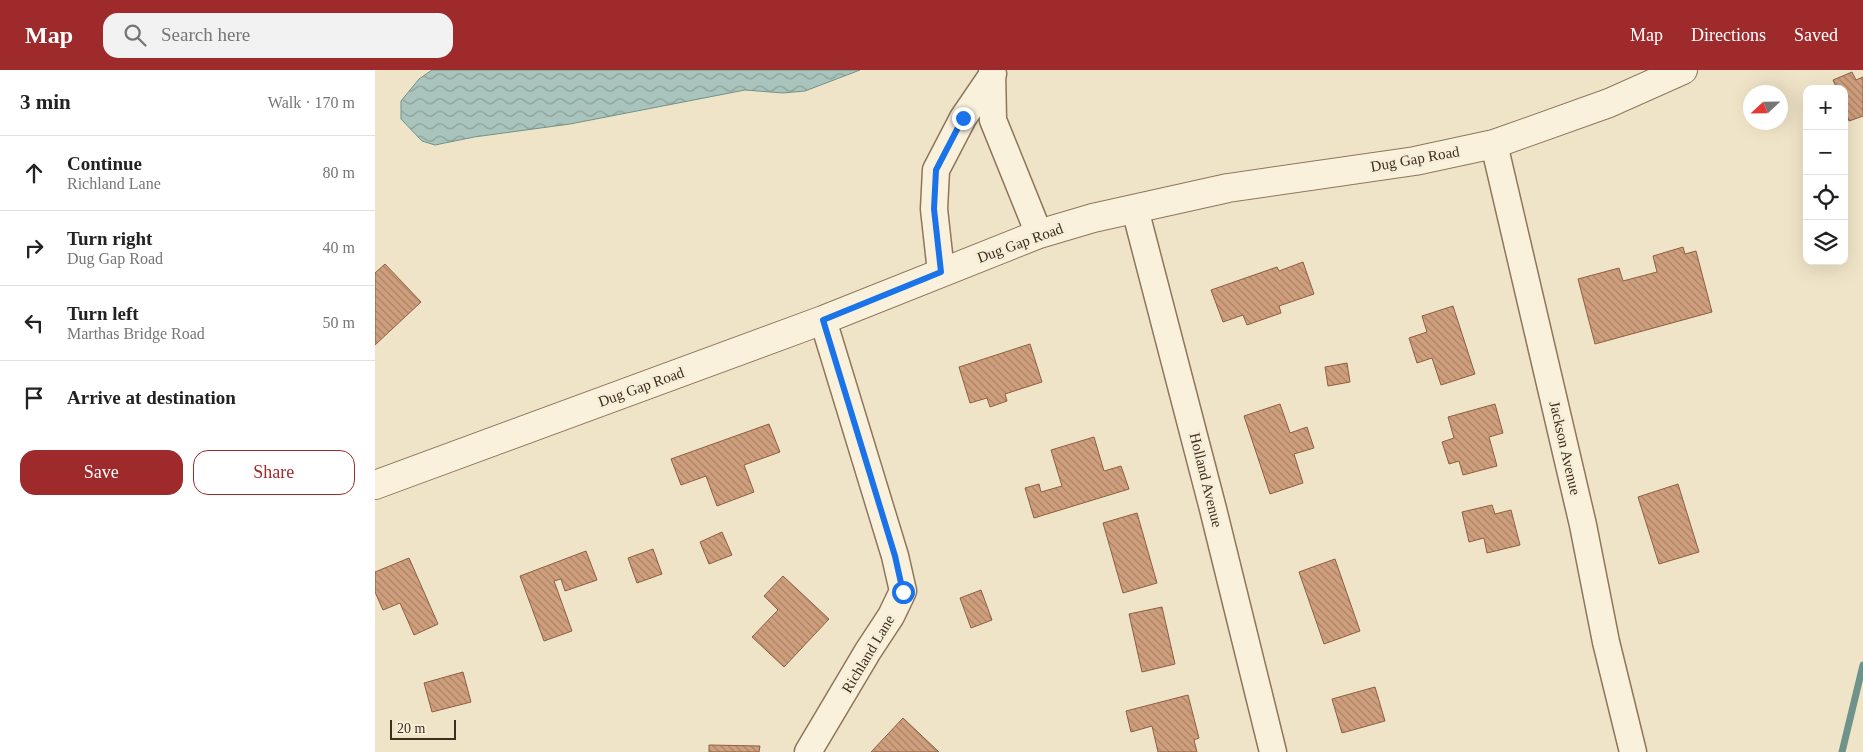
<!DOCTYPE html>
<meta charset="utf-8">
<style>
:root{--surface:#fff;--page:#f2f2f2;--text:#222;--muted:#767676;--line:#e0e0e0;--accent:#9e2a2b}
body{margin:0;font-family:"Times New Roman",serif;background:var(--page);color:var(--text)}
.controls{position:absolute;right:15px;top:15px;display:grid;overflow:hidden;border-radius:10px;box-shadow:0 5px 20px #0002}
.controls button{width:45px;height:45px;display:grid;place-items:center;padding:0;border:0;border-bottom:1px solid var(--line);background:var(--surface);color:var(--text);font:25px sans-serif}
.compass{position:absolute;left:1368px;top:15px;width:45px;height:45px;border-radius:50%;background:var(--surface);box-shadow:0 5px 20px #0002;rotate:248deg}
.scale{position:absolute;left:15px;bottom:12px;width:66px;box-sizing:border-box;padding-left:5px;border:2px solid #3d2e20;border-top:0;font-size:14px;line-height:18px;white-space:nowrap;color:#3d2e20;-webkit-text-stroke:4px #f7eed8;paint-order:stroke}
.stop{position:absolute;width:15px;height:15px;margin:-11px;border:4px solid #1a73e8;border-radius:50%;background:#fff}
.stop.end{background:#1a73e8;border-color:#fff;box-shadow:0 1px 5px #0008}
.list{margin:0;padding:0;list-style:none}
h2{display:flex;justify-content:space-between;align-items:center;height:65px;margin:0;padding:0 20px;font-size:21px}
h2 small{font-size:16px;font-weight:400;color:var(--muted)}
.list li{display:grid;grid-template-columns:32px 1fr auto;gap:15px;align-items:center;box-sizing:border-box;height:75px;padding:0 20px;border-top:1px solid var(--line)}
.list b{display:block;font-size:19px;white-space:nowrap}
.list p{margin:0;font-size:16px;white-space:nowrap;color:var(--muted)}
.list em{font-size:16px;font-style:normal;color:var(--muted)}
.actions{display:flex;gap:10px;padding:15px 20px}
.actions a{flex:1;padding:11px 0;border:1px solid var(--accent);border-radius:15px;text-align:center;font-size:18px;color:var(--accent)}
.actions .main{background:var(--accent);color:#fff}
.icon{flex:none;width:28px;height:28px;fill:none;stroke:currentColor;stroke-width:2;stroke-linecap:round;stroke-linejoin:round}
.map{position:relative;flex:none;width:1488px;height:682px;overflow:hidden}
header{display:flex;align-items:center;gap:30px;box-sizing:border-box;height:70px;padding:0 25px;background:var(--accent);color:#fff}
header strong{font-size:24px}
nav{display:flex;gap:28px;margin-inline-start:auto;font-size:18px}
.search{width:350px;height:45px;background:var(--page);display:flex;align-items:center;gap:12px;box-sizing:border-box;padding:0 18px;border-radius:15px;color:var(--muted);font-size:19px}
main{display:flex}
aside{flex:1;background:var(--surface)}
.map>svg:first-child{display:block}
</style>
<header>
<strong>Map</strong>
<div class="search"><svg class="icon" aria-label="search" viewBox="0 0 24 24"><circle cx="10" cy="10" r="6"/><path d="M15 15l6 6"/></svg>Search here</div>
<nav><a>Map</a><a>Directions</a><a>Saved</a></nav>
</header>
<main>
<aside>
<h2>3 min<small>Walk · 170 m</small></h2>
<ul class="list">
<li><svg class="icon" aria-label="ahead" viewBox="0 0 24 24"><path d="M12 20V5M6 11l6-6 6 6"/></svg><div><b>Continue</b><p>Richland Lane</p></div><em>80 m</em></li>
<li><svg class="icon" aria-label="right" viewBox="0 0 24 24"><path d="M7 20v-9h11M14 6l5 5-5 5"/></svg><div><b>Turn right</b><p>Dug Gap Road</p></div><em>40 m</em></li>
<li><svg class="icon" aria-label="left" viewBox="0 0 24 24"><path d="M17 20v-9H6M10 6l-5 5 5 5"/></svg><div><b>Turn left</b><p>Marthas Bridge Road</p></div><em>50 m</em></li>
<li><svg class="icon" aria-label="arrive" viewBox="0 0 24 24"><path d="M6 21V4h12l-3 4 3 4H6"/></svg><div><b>Arrive at destination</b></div></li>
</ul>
<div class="actions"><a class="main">Save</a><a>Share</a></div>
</aside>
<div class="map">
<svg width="1488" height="682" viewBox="0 0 1488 682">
<defs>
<pattern id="water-waves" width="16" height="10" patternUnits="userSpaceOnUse" patternTransform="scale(1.25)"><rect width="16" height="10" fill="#a9c4bc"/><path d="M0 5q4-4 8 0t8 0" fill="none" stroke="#8ba098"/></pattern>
<pattern id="building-back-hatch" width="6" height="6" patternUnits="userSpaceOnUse" patternTransform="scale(1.25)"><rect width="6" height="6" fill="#cf9f7d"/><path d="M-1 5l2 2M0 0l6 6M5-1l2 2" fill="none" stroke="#a98266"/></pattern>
</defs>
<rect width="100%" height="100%" fill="#f0e4c8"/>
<path fill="url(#water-waves)" stroke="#6f938a" d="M57,0h428l-55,21 -22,2 -38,-3 -175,34 -96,13 -39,8 -13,-4 -21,-22v-18l18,-22z"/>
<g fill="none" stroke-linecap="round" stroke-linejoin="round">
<path stroke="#6f938a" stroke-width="7" d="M1467,682l21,-87"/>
</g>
<path fill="url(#building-back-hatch)" stroke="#8d5f41" d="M1477,2l4,8 7,-3v39l-14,5 -5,-13v-19h-7l-4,-9z
M1308,177l2,7 11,-3 16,61 -117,32 -17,-65 41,-11 4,13 34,-9 -4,-16z
M928,192l11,32 -35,12 2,7 -34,12 -4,-10 -20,7 -12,-32 66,-23 2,4z
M10,194l36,38 -46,43v-72z
M1078,236l22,68 -34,11 -9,-27 -15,5 -8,-25 18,-6 -5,-16z
M655,274l12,38 -37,12 2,7 -17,6 -3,-9 -17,5 -11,-36z
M972,293l3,19 -22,4 -3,-19z
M905,334l10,29 17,-6 7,21 -20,6 9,29 -33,11 -26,-78z
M1120,334l8,29 -14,4 8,29 -34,9 -4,-14 -10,3 -7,-22 12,-4 -6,-21z
M394,354l11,28 -36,13 10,27 -37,14 -11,-30 -25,9 -10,-26z
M719,367l10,34 17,-5 8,23 -95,29 -9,-30 14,-4 2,8 21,-6 -11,-36z
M1303,414l21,68 -40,12 -21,-67z
M1117,435l3,9 16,-4 9,35 -33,8 -3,-15 -15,4 -7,-30z
M762,443l20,70 -34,10 -20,-70z
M347,462l10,23 -23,9 -9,-22z
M278,479l9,25 -25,9 -9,-25z
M211,481l11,29 -32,11 -4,-12 -7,2 18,50 -28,10 -24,-65z
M34,488l29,66 -24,11 -14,-32 -17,7 -8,-18v-20z
M960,489l25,72 -36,13 -25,-72z
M408,506l46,43 -45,48 -32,-30 26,-27 -14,-14z
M606,520l11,30 -21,8 -11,-30z
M787,537l13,57 -33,8 -13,-58z
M88,602l8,30 -39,10 -8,-29z
M1000,617l10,34 -43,12 -10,-34z
M813,625l11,43 -5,2 3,12h-39l-6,-26 -21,6 -5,-21z
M528,648l36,34h-68z
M334,675l51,1 -1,6h-50z"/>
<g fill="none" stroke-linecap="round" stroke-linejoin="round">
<defs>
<path id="minor" d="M617,1l1,49 46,114
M1119,74l89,381 23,117 27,110
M760,139l78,300 60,243
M566,202l-7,-63 2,-39 27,-52 30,-44
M433,682l60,-101 23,-35 12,-25 -8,-35 -72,-236"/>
<path id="tertiary" d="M0,415l448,-165 216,-86 54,-16 135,-30 187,-27 79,-17 115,-41 74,-33"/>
</defs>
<use href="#minor" stroke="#8d765c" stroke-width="29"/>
<use href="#tertiary" stroke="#8d765c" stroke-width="30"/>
<use href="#minor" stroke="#faf1dc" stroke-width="26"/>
<use href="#tertiary" stroke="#faf1dc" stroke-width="28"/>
</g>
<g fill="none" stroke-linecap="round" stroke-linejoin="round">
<path stroke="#1a73e8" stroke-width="6" d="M528,522l-8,-36 -72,-236 118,-48 -7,-63 2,-39 27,-52"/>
</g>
<g text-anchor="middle" stroke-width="5" stroke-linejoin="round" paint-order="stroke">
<g font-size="15" fill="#3d2e20" stroke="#f7eed8">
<text transform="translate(1040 89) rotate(-10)" y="5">Dug Gap Road</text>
<text transform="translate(645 173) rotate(-20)" y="5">Dug Gap Road</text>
<text transform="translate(266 317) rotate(-20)" y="5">Dug Gap Road</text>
<text transform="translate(1190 378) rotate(77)" y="5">Jackson Avenue</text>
<text transform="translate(831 410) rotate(76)" y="5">Holland Avenue</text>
<text transform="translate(493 584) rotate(-59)" y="5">Richland Lane</text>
</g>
</g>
</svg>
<div class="controls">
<button>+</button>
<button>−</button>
<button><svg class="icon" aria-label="locate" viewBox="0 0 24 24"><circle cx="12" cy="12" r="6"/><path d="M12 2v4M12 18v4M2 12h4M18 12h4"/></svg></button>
<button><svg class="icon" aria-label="layers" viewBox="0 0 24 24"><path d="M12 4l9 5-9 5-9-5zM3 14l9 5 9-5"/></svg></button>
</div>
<svg class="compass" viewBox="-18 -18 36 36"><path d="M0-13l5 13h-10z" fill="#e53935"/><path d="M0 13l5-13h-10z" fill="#767676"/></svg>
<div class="scale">20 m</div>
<div class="stop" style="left:528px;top:522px"></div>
<div class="stop end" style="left:588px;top:48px"></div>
</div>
</main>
